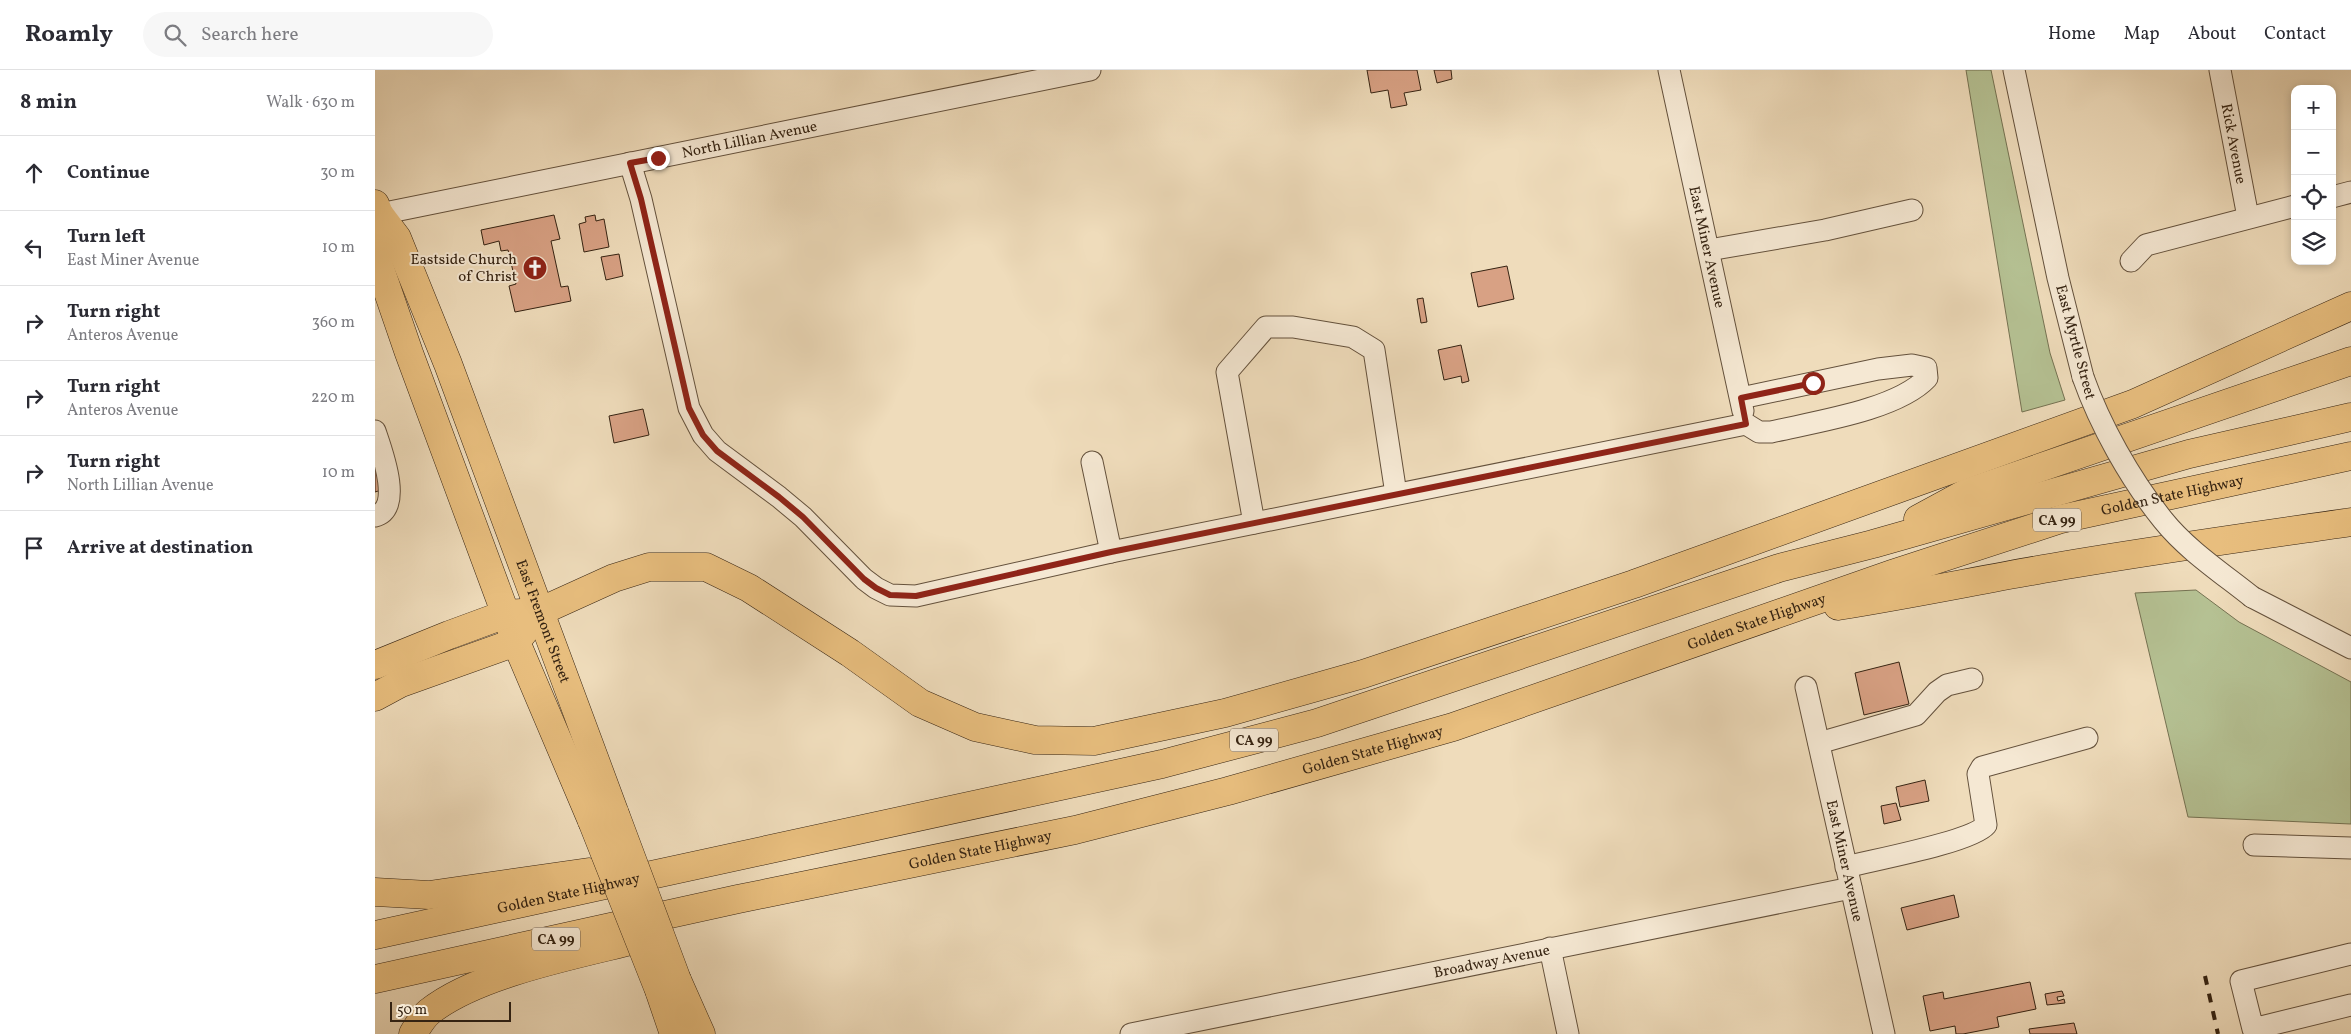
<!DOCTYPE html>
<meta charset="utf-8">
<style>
:root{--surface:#fff;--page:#f7f7f7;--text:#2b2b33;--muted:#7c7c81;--line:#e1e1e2}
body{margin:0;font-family:Vollkorn,serif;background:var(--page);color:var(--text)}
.controls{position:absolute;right:15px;top:15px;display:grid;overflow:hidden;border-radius:10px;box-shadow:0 2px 8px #0003}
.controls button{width:45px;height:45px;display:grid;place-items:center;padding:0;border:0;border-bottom:1px solid var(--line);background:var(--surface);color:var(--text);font:25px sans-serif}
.scale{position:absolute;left:15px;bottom:12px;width:121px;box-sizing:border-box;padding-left:5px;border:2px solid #352312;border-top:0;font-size:14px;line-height:18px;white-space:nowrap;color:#352312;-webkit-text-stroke:4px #f5e8d3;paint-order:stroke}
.stop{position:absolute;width:15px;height:15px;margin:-11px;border:4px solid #8f2418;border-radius:50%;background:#fff}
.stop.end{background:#8f2418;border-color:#fff;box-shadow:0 1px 5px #0008}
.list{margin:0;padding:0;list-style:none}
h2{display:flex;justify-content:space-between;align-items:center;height:65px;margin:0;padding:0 20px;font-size:21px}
h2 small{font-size:16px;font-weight:400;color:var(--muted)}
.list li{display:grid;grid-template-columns:32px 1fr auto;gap:15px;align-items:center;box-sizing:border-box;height:75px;padding:0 20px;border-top:1px solid var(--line)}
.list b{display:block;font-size:19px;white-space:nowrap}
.list p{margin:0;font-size:16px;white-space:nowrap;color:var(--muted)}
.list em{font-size:16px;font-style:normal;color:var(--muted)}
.icon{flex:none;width:28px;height:28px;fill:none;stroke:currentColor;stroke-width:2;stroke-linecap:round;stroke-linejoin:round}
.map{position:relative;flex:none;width:1976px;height:964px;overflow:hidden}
header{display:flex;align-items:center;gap:30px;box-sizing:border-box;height:70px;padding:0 25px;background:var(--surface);border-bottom:1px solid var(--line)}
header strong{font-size:24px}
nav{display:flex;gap:28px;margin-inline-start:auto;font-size:18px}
.search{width:350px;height:45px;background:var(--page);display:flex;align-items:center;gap:12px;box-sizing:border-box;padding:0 18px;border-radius:28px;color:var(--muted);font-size:19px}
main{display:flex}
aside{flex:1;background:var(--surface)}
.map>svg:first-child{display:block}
</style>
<header>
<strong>Roamly</strong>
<div class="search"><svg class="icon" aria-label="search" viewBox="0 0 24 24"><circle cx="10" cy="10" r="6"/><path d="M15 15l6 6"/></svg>Search here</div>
<nav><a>Home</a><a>Map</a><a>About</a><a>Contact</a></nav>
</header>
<main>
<aside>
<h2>8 min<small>Walk · 630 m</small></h2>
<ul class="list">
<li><svg class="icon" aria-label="ahead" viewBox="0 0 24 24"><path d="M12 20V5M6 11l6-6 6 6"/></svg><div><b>Continue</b></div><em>30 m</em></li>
<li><svg class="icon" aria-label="left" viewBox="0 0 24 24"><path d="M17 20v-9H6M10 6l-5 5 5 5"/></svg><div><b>Turn left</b><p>East Miner Avenue</p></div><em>10 m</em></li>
<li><svg class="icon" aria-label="right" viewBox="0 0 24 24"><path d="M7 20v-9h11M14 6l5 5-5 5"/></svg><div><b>Turn right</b><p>Anteros Avenue</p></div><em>360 m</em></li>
<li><svg class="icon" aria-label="right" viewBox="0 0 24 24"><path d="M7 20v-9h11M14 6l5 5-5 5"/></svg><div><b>Turn right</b><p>Anteros Avenue</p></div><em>220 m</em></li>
<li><svg class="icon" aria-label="right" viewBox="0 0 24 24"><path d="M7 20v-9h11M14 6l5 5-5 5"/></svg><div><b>Turn right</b><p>North Lillian Avenue</p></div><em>10 m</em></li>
<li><svg class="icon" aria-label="arrive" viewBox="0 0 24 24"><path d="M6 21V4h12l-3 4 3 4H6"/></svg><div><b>Arrive at destination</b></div></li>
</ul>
</aside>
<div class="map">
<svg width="1976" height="964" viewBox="0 0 1976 964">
<rect width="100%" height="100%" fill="#efdcbb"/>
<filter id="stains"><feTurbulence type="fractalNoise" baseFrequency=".004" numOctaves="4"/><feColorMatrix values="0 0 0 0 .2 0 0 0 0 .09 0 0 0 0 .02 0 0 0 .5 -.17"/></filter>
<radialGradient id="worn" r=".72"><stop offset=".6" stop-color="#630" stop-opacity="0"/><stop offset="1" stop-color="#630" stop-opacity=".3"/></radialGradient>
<path fill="#b5c193" stroke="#757252" d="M1591,0h25l59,283 15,47 -43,12z
M1821,520l43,32 112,60v142l-163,-7 -53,-224z"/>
<path fill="#d8a184" stroke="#352312" d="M992,0h50l4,20 -17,3 3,12 -16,3 -3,-18 -17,3z
M1059,0h17l1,9 -15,4z
M179,145l6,24 -9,2 10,46 7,-1 3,15 -56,11 -6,-26 7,-2 -8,-34 -7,1 -2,-10 -15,4 -3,-15z
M220,145l1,6 8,-2 5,28 -25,5 -5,-28 7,-2 -1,-5z
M244,184l4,22 -17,4 -5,-23z
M1132,196l7,33 -36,8 -7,-34z
M1048,228l4,24 -6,1 -4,-24z
M1086,275l8,36 -7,2 -1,-7 -17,4 -6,-30z
M268,339l6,26 -35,8 -5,-27z
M0,392l13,26 -13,4z
M1524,592l10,42 -45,11 -9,-42z
M1550,710l4,21 -29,6 -4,-20z
M1521,733l5,17 -17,4 -3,-18z
M1579,825l5,22 -52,13 -6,-22z
M1655,912l6,27 -39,8 2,10 -36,7h-7l-1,-8 -25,5 -7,-35 20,-4 1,7z
M1687,921l2,5 -7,1 1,4 6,-2 1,4 -18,2 -2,-11z
M1699,953l3,11h-47l-1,-5z"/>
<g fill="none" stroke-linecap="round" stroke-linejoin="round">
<defs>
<g id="minor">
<path id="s1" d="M1294,0l74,341"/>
<path d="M1639,0l44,208 25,99"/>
<path id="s2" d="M1845,0l28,147"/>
<path d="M255,93l11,36 48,209 14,27 14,16 62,46 24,20 61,62 12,9 14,7 26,1 195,-44 635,-128"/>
<path d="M1957,127l19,-5"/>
<path id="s3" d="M0,145l715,-145"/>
<path d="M1334,180l116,-20 87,-20"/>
<path d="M1756,191l15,-16 149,-39"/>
<path d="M1366,328l137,-29 34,-4 14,3 1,10c-30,32 -113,44 -156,54h-12l-13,-8"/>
<path d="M0,361c6,18 29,78 0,85"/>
<path d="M717,392l19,90"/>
<path d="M879,453l-27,-151 39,-45h27l60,10 21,13 22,144"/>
<path d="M1877,527l99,51"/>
<path id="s4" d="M1431,617l78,347"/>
<path d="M1444,673l97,-28 21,-23 10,-7 25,-6"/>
<path d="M1879,775l97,3"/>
<path d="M1471,797c27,-7 126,-25 140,-42l-8,-51 4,-7 105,-29"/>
<path d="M1175,878l18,86"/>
<path d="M1976,884l-110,27 12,48 98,-24"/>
<path id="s5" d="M756,964l720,-146"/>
</g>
<g id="major">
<path id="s6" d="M0,134l4,10 18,24 51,126 167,450"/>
<path d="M4,144l-2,46 32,93 107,289 76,179"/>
<path d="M302,910l24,54"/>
<path d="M284,920l15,44"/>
</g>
<g id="highway">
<path d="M1543,449l48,-26 385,-132"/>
<path d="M1463,536c69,-11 137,-25 205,-37 103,-18 205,-32 308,-47"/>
<path d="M0,595l74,-30 57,-21 33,-2 75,-34 35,-11h57l43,21 101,65 70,50 55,24 60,13 59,1 131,-28 138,-39 271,-90 499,-180 218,-98"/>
<path d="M0,627l26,-14 115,-41 23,-30"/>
<path d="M0,822l54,3 160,-23"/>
<path id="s7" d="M0,865l787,-171 155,-41 462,-155 94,-24 316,-90 162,-37"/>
<path id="s8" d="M0,909l363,-80 337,-69 153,-39 225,-64 439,-153 169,-55 290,-63"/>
<path d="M38,964c4,-7 9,-16 16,-22 47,-38 146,-57 206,-72"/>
</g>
</defs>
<use href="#minor" stroke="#64513c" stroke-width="23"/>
<use href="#major" stroke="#352312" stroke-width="29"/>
<use href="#highway" stroke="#352312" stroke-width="29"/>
<use href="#minor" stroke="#f5e8d3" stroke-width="21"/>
<use href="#major" stroke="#e8be7e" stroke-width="28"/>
<use href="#highway" stroke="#e8be7e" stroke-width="28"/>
<path stroke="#352312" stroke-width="4" stroke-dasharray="9 9" stroke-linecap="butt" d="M1830,906l13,58"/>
<defs>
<path id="minor-bridge" d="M1708,307c17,48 47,102 80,143 24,30 59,53 89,77"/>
<path id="major-bridge" d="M240,744l62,166
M217,751l67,169"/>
</defs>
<use href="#minor-bridge" stroke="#64513c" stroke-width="23" stroke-linecap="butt"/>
<use href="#major-bridge" stroke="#352312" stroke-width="29" stroke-linecap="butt"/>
<use href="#minor-bridge" stroke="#f5e8d3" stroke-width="21"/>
<use href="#major-bridge" stroke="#e8be7e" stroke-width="28"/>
</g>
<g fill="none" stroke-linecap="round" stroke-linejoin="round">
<path stroke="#8f2418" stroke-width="6" d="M283,88l-28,5 11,36 48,209 14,27 14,16 62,46 24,20 61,62 12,9 14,7 26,1 195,-44 635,-128 -5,-26 72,-15"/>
</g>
<defs>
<symbol id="church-disc" viewBox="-11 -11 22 22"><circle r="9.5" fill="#8f2418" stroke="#f5e8d3"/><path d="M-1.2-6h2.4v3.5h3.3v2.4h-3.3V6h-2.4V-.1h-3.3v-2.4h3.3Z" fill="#fff"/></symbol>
</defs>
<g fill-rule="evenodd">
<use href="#church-disc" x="146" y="184" width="28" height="28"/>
</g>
<g text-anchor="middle" stroke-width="4" stroke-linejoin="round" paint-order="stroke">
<g fill="#f5e8d3" stroke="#6f5e4c" stroke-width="1">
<rect x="1658" y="438.5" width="48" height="23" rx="4"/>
<rect x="855" y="658.5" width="48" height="23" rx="4"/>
<rect x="157" y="857.5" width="48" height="23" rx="4"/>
</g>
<g font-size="14" font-weight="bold" fill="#352312">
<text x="1682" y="455">CA 99</text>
<text x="879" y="675">CA 99</text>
<text x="181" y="874">CA 99</text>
</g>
<g font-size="15" fill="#352312" stroke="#f5e8d3">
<text dy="5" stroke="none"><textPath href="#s3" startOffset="382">North Lillian Avenue</textPath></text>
<text dy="5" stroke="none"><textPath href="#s2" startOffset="75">Rick Avenue</textPath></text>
<text dy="5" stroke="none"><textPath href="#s1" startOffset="181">East Miner Avenue</textPath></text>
<text transform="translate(1701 272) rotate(75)" y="5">East Myrtle Street</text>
<text dy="5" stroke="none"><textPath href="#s8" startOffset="1864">Golden State Highway</textPath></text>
<text dy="5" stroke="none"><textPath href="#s8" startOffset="1429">Golden State Highway</textPath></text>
<text dy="5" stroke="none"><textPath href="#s6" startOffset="451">East Fremont Street</textPath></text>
<text dy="5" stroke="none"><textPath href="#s8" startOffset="1024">Golden State Highway</textPath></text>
<text dy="5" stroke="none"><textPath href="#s8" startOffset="619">Golden State Highway</textPath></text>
<text dy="5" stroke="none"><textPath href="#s4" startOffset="178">East Miner Avenue</textPath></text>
<text dy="5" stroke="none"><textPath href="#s7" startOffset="198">Golden State Highway</textPath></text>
<text dy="5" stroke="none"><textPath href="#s5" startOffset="368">Broadway Avenue</textPath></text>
</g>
<g font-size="15" fill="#352312" stroke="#f5e8d3" text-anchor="end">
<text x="142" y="194">Eastside Church<tspan x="142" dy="17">of Christ</tspan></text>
</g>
</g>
<rect width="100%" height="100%" filter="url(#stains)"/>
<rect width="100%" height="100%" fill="url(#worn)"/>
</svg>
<div class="controls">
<button>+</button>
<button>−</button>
<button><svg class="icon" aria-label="locate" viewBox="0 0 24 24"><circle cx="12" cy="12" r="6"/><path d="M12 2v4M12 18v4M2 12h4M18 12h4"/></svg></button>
<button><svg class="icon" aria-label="layers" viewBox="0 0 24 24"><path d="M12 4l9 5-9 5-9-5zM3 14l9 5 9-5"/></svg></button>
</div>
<div class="scale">50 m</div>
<div class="stop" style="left:1438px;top:313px"></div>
<div class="stop end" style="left:283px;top:88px"></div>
</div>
</main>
